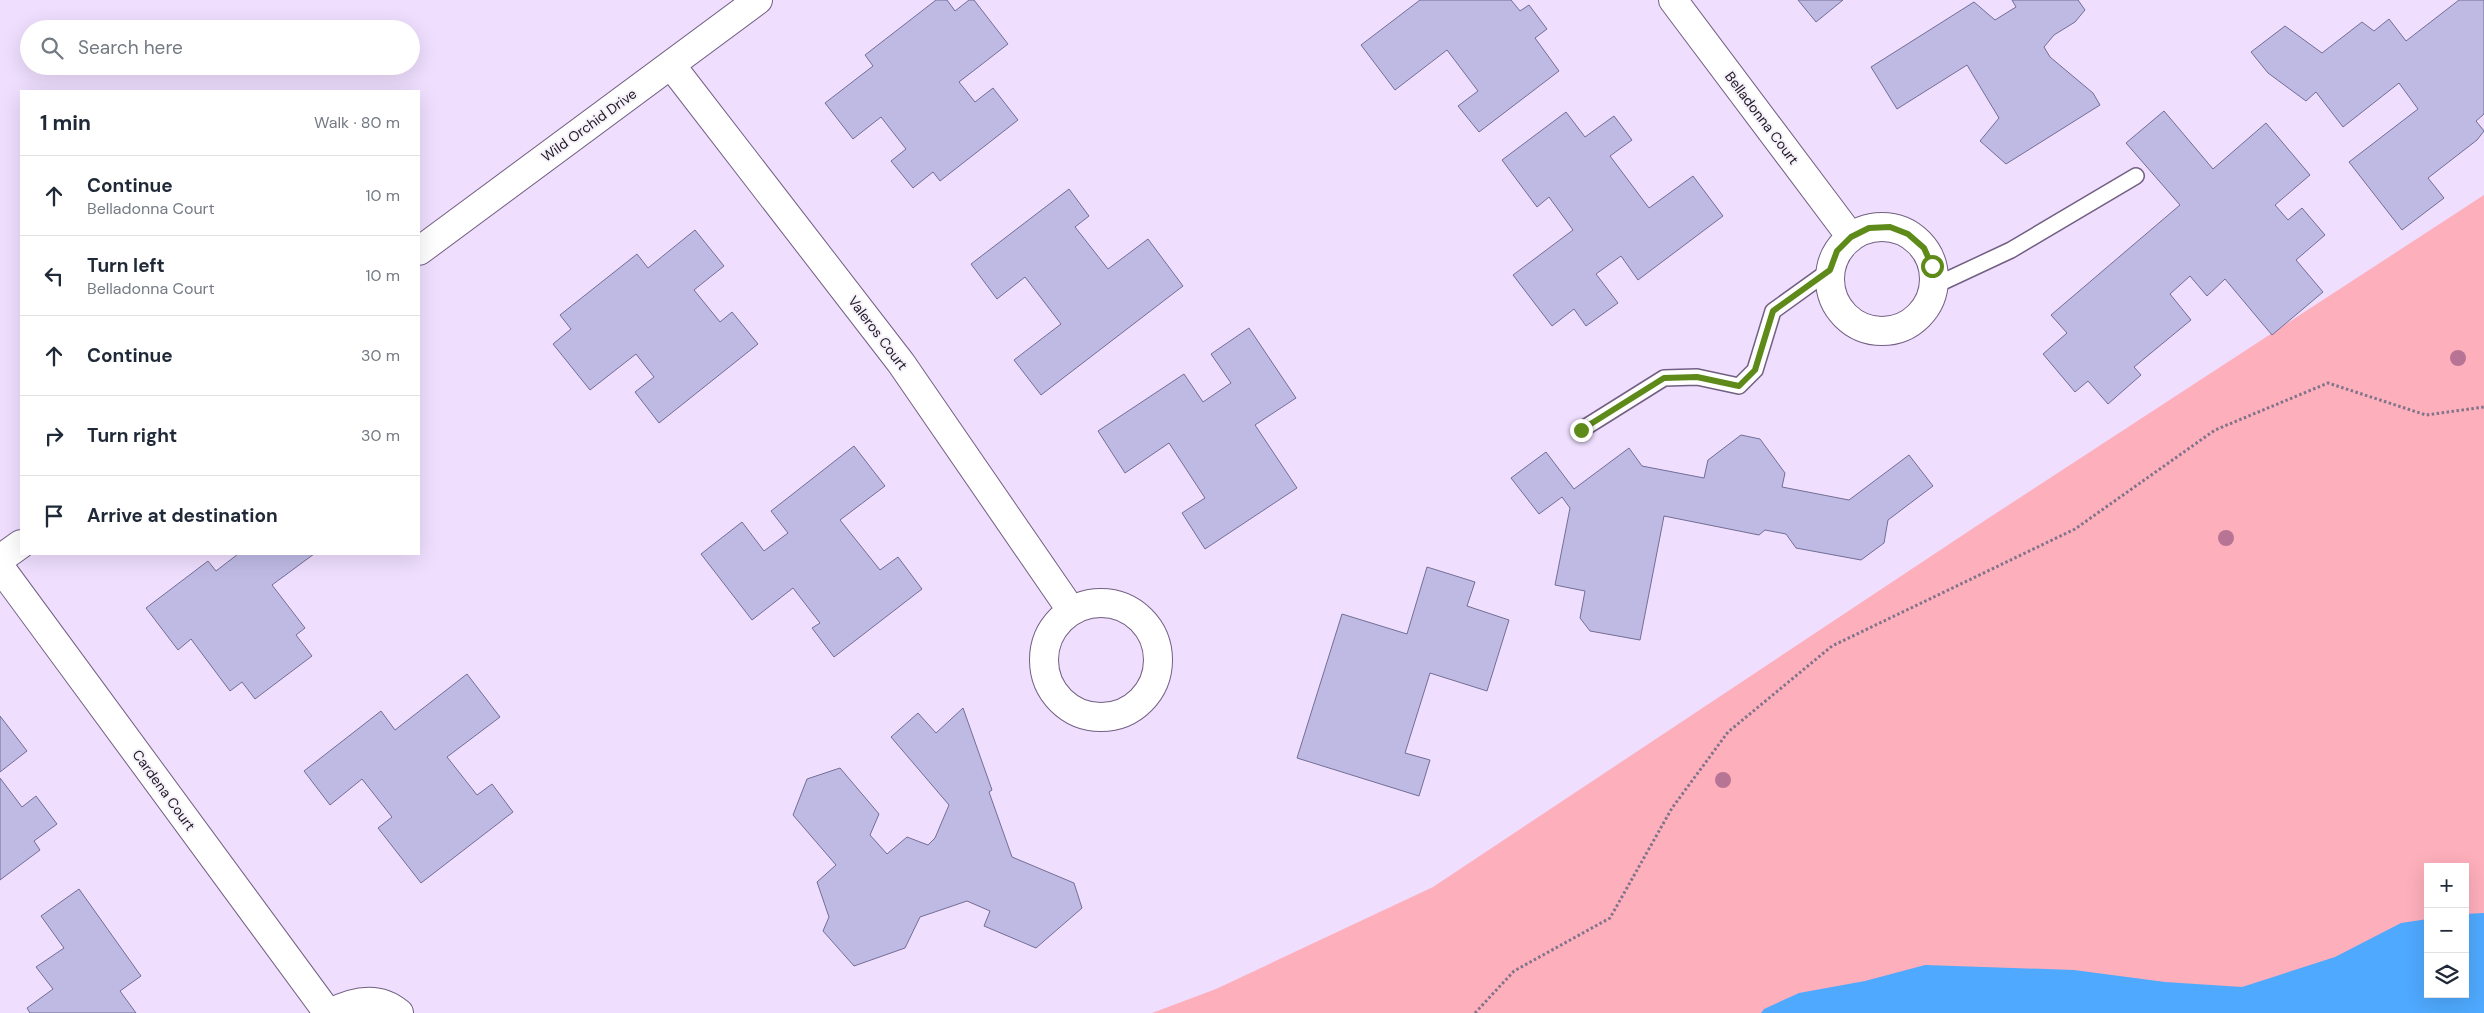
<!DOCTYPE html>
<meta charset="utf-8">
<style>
:root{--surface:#fff;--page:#f6f6f7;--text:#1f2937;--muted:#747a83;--line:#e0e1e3}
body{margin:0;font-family:"DM Sans",sans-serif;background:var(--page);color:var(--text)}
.controls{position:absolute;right:15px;bottom:15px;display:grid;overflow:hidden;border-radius:0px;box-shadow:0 5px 20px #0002}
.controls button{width:45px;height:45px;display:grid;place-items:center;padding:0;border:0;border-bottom:1px solid var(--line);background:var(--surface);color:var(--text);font:25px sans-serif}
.stop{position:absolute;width:15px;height:15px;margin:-11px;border:4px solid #5e8a1a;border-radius:50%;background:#fff}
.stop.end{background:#5e8a1a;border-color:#fff;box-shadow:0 1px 5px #0008}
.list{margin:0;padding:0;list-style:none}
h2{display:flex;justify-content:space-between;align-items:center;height:65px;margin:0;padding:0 20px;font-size:21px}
h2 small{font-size:16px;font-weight:400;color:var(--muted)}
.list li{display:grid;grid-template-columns:32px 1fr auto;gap:15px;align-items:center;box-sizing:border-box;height:80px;padding:0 20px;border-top:1px solid var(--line)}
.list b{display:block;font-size:19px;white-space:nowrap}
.list p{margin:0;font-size:16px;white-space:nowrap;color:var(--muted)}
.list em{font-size:16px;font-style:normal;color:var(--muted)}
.icon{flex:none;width:28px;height:28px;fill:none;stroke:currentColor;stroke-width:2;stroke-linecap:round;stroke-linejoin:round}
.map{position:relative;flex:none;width:2484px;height:1013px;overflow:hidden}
.search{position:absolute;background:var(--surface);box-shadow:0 5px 20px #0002;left:20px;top:20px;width:400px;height:55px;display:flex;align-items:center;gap:12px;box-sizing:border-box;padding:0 18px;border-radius:28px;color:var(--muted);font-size:19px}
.panel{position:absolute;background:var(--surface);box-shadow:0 5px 20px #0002;left:20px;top:90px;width:400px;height:465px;border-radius:0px}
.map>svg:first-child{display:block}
</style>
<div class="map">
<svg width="2484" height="1013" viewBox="0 0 2484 1013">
<rect width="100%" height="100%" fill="#efdefe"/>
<path fill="#fdafbb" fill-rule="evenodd" d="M2484,195v818h-1332l64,-24 217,-102 548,-364zM2428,867h37v127h-37z"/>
<path fill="#4fa9fe" d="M2484,913v100h-723l3,-4 35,-16 66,-12 60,-16 149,5 91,12 77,5 93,-30 66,-34 27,-4v75h37v-80z"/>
<path fill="#bebae4" stroke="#736e95" d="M936,0h11l8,11 14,-11h5l34,44 -49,38 16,20 18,-14 25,32 -78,61 -7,-9 -20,16 -22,-27 15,-12 -25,-32 -28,22 -28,-36 48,-37 -8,-11z
M1420,0h91l9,11 9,-6 18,24 -12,9 24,33 -80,61 -21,-26 20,-15 -31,-41 -52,40 -34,-45z
M1798,0h45l-27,22z
M2012,0h66l7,10 -10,12 -21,13 -10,12 6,10 43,36 7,12 -94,59 -26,-23 19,-23 -32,-53 -70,44 -26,-42 103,-65 21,18 21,-13z
M2459,0h25v114l-8,7 8,10 -7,9 -49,38 16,20 -42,32 -53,-68 69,-53 -19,-26 -56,44 -27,-35 -10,9 -38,-28 -17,-21 34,-26 37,27 40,-31 12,9 15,-12 17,22z
M2164,111l49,58 53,-46 44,52 -35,30 13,15 14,-12 23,27 -29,25 27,32 -51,43 -47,-56 -18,17 -17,-20 -20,18 21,26 -57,47 7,8 -33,29 -20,-23 -13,11 -32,-38 24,-21 -16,-18 129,-110 -54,-62z
M1566,112l19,25 29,-21 18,24 -22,16 39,52 44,-32 30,40 -85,64 -17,-24 -25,18 22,29 -32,23 -12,-17 -22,17 -39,-51 60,-45 -24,-33 -12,10 -35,-47z
M1069,189l20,27 -14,11 33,42 40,-30 35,47 -142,109 -27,-35 47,-36 -36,-47 -28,22 -26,-35z
M695,230l29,36 -30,24 26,32 12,-10 26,32 -99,79 -24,-31 19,-15 -18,-23 -46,36 -37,-46 18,-15 -11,-14 77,-61 11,14z
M1249,328l47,70 -41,27 42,63 -92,61 -23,-36 23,-15 -36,-55 -44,30 -27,-42 86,-57 19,28 28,-19 -20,-29z
M1741,435l19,4 25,34 -3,14 67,13 60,-45 24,31 -45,34 -4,23 -23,17 -65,-12 -10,-14 -21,-4 -6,5 -95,-19 -24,124 -50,-9 -10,-13 5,-27 -30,-6 15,-77 -8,-11 -23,17 -28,-36 35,-26 28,37 55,-41 13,18 62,12 4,-18z
M854,446l31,40 -45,34 40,50 18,-13 24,32 -88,68 -22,-29 8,-5 -27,-35 -41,32 -51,-66 41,-32 22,29 24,-18 -17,-22z
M238,554h76l-42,31 33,43 -9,7 16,21 -57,43 -13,-17 -12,9 -39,-52 -13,11 -32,-42 62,-47 8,10z
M1427,567l48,15 -8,24 42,14 -22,71 -57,-18 -25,80 25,7 -11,36 -122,-38 45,-144 65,20z
M467,674l33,43 -53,40 30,38 15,-11 21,28 -92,71 -43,-55 14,-11 -30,-38 -32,26 -26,-34 77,-60 14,19z
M963,708l29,82 -3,2 23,65 62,26 8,25 -46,40 -52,-22 6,-15 -23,-10 -47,16 -15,31 -51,18 -31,-35 6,-14 -12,-35 19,-17 -43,-50 14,-36 33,-11 39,46 -9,21 17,19 20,-17 21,8 7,-7 14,-33 -58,-68 27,-24 18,20z
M0,716l27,35 -27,21z
M0,778l22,29 14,-11 21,28 -23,17 6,9 -40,30z
M79,889l62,87 -21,15 16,22h-106l-3,-5 26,-19 -17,-22 28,-19 -23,-32z"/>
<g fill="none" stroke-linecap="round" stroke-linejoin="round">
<defs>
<path id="service" d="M1934,286l77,-36 125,-74
M1581,430l83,-52 33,-1 42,9 16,-16 18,-59 57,-41"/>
<path id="minor" d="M1673,0l178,237
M671,65l230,298 170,247
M1830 279a52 52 0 1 1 104 0a52 52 0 1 1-104 0Z
M419,251l339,-251
M0,559l21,-15
M0,567l328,446
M1044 660a57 57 0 1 1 114 0a57 57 0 1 1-114 0Z
M330,1013c23,-12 48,-18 69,0"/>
</defs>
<use href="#service" stroke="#725f82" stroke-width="18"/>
<use href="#minor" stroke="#725f82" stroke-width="30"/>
<path stroke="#80748b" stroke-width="3" stroke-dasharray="2.5 2.5" stroke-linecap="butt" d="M1475,1013l39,-42 96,-53 62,-110 56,-76 104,-86 243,-117 140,-99 113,-47 98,32 58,-8"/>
<use href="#service" stroke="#fff" stroke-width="15"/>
<use href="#minor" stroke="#fff" stroke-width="28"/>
</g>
<g fill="#b87494">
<circle cx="2458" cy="358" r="8"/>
<circle cx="2226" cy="538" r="8"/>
<circle cx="1723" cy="780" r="8"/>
</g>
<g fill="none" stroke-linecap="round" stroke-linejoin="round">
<path stroke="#5e8a1a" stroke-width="6" d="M1581,430l83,-52 33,-1 42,9 16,-16 18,-59 57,-41 7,-19 14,-14 18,-9 21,-1 18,7 16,14 8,18"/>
</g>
<g text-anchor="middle" stroke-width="4" stroke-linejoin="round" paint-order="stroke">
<g font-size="14" fill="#1f1725" stroke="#f5f1f9">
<text transform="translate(1762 118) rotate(53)" y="5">Belladonna Court</text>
<text transform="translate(589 125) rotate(-36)" y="5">Wild Orchid Drive</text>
<text transform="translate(878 333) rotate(53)" y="5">Valeros Court</text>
<text transform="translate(164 790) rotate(54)" y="5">Cardena Court</text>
</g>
</g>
</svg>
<div class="controls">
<button>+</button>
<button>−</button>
<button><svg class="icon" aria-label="layers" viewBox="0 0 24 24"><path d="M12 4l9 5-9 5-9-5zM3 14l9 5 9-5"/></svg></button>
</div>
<div class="stop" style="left:1932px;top:266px"></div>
<div class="stop end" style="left:1581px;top:430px"></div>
<div class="search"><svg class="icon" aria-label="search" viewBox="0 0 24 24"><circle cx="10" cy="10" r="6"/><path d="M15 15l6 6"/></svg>Search here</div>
<section class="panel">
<h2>1 min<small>Walk · 80 m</small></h2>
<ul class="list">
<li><svg class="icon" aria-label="ahead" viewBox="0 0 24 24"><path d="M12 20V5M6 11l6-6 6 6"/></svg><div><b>Continue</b><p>Belladonna Court</p></div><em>10 m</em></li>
<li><svg class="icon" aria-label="left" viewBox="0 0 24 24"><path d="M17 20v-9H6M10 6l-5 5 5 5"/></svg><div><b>Turn left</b><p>Belladonna Court</p></div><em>10 m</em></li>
<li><svg class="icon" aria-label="ahead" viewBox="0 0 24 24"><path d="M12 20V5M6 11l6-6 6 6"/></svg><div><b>Continue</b></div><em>30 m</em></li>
<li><svg class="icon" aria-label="right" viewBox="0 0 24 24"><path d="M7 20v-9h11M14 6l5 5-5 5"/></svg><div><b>Turn right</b></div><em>30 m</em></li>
<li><svg class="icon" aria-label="arrive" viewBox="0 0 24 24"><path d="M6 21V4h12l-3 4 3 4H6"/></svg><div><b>Arrive at destination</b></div></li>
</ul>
</section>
</div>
